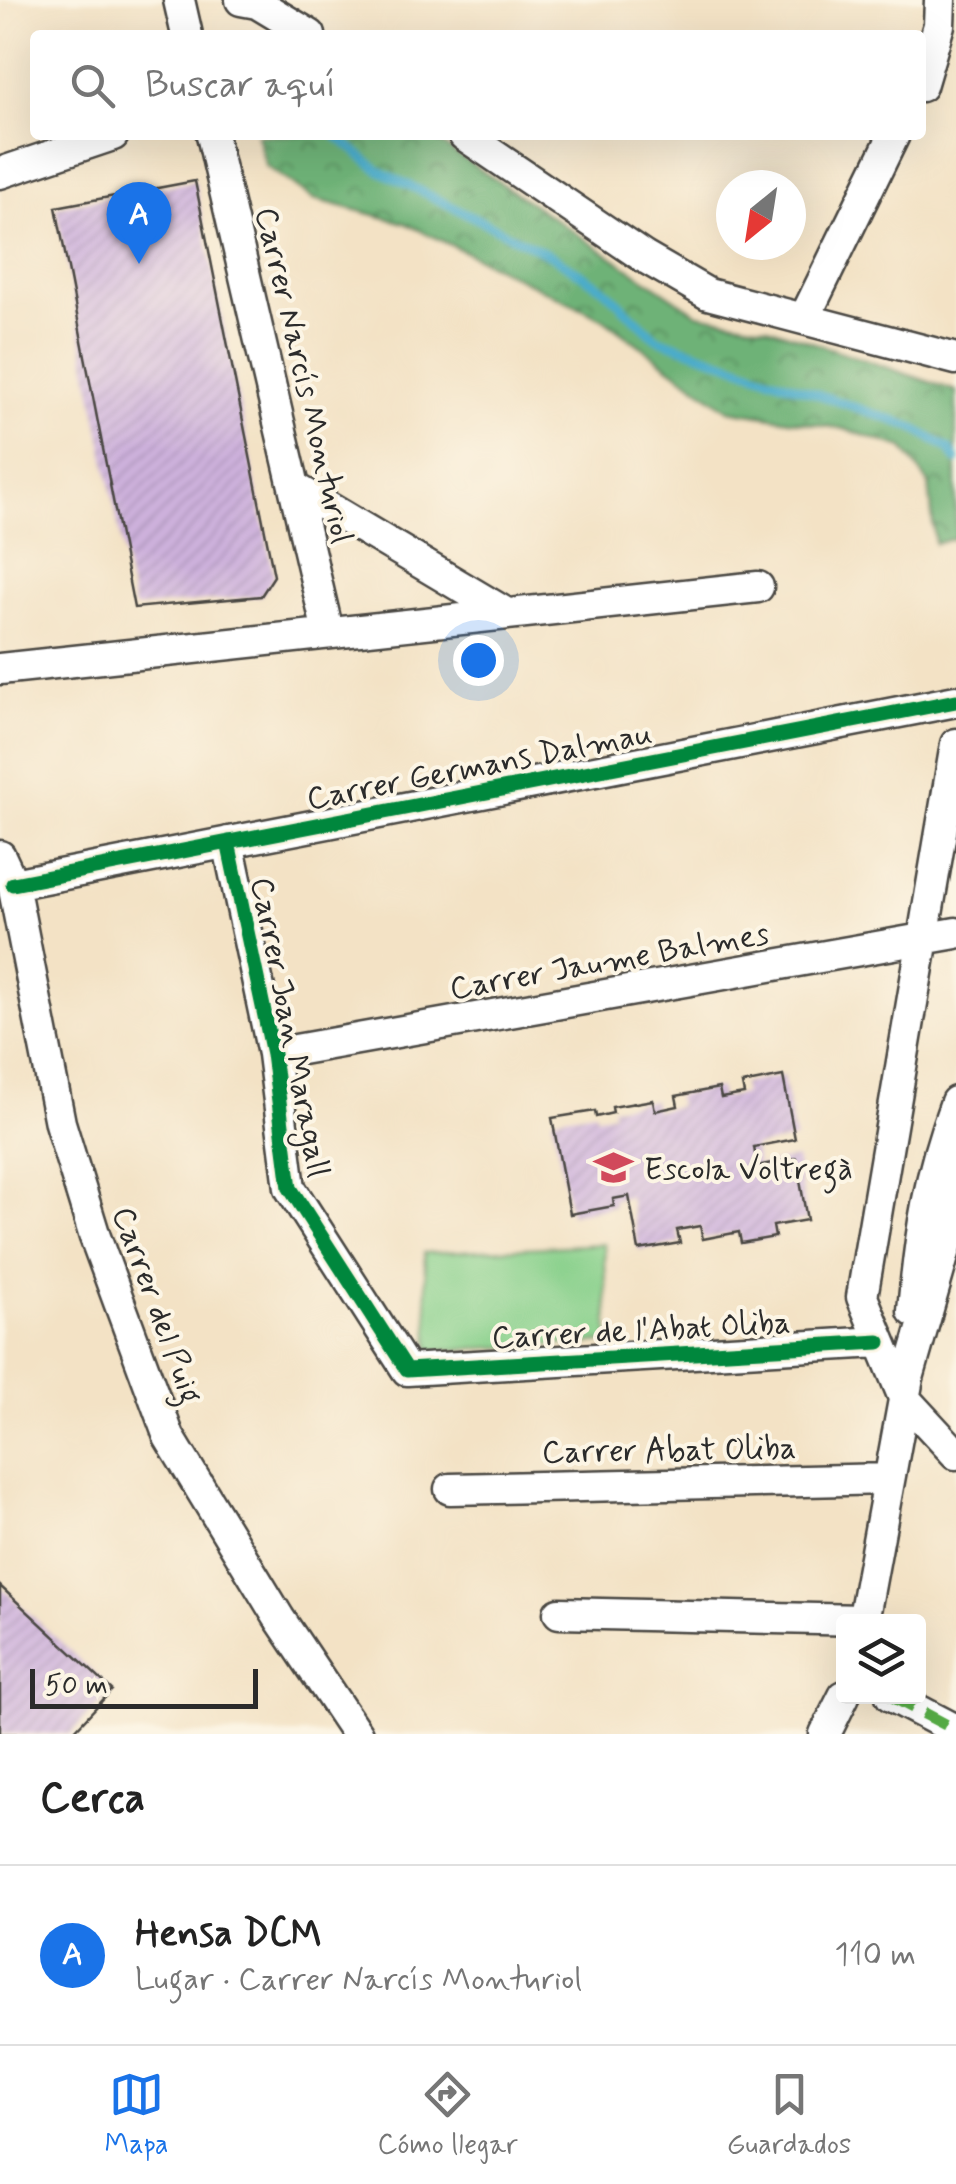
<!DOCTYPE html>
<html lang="es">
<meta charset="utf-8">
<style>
:root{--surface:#fff;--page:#f6f6f6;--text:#222;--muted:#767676;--line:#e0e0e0;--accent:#1a73e8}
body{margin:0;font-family:Mynerve,sans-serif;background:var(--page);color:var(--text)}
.controls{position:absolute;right:30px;bottom:30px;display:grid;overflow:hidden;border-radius:10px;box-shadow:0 10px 40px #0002}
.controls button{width:90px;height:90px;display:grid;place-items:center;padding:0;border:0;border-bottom:2px solid var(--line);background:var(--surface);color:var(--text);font:50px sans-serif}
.compass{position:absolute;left:716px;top:170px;width:90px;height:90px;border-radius:50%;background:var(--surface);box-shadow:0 10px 40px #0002;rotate:210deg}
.scale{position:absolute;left:30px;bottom:25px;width:228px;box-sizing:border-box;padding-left:10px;border:5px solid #2b2b2b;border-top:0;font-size:28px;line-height:35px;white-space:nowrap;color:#2b2b2b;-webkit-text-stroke:8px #fcf5e5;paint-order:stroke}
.you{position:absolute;left:478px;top:660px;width:35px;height:35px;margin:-25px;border:8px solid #fff;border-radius:50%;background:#1a73e8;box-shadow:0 0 0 15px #1a73e833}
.badge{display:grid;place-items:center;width:65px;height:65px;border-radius:50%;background:var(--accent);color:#fff;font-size:32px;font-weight:700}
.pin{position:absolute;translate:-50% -82px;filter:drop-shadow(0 2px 5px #0008)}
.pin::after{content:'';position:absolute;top:52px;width:35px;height:30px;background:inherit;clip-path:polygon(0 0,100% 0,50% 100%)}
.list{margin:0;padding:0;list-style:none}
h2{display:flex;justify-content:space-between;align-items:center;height:130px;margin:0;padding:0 40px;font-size:42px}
h2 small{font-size:32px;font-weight:400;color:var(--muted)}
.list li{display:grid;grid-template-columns:65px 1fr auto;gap:30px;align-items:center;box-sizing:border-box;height:180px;padding:0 40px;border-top:2px solid var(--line)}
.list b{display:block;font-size:38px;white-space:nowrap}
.list p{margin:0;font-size:32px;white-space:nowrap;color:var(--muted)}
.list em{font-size:32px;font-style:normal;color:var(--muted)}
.icon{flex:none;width:55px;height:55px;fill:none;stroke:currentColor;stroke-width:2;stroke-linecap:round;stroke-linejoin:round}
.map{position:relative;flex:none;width:956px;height:1734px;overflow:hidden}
.search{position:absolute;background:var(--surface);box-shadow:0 10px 40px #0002;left:30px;right:30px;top:30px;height:110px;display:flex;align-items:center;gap:25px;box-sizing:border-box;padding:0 35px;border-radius:10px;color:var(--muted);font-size:38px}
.sheet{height:310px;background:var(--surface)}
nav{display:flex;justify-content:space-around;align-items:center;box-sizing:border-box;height:140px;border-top:2px solid var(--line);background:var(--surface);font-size:28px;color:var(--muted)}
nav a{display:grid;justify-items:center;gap:5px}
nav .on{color:var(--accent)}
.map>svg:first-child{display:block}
</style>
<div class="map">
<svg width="956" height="1734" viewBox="0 0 956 1734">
<defs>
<pattern id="forest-crowns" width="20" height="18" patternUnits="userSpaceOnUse" patternTransform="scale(2.5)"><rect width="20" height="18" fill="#6eb277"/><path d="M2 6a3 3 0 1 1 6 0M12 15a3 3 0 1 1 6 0" fill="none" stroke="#5b9162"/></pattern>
<pattern id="building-hatch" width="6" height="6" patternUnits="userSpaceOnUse" patternTransform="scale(2.5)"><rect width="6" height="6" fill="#cdb1dc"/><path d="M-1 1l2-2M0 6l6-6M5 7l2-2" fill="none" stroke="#b098bd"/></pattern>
</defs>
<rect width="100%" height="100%" fill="#fcf5e5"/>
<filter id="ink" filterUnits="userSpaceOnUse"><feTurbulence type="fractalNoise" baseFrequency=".01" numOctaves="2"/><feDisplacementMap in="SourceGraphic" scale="20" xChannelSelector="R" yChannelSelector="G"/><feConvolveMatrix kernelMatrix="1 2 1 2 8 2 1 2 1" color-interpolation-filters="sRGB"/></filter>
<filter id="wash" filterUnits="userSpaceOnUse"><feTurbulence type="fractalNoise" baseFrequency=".0048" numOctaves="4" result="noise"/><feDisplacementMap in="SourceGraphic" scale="40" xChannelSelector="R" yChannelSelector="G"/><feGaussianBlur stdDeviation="2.25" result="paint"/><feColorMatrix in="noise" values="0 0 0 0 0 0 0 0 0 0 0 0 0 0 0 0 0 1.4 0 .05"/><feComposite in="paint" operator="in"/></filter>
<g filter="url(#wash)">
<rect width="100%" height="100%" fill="#f3e2c5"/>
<path fill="url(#forest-crowns)" stroke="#4c6e51" stroke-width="2.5" d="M257,135h171l270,179 70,13 188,64v147l-21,6 -6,-60 -26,-36 -59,-19 -115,-19 -127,-92 -197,-95 -91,-24 -48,-33z"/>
<path fill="#88d08b" stroke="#5a7e5b" stroke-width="2.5" d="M604,1244l5,98 -179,9 -6,-98z"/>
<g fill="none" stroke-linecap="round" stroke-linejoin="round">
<path stroke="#4bacca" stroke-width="9" d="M335,135l45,36 174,86 50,32 52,49 256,89 37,22 7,11"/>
</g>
<g id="blocks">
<path fill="url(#building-hatch)" d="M195,181l79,395 -13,20 -127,12 -78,-401z
M783,1076l12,63 -41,8 3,19 39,-8 11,62 -34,6 2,11 -34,6 -2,-11 -36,7 -3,-13 -23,4 3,13 -41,7 -10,-54 -16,3 1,7 -44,8 -18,-96 43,-7 1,6 17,-4 -1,-6 41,-7 2,11 23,-5 -2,-10 43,-8 2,10 23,-4 -2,-10z
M0,1586l112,104 -41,44h-71z"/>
</g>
</g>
<g filter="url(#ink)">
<use href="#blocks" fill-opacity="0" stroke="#494642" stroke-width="2.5"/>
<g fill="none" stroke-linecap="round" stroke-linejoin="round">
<defs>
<path id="minor" d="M179,0l8,35
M241,0l16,3 53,32
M921,86l18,-61 1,-25
M212,135l116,497
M464,135l180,122 64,37 248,65
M0,173l113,-38
M804,319l90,-184
M297,489l210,125
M0,669l758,-82
M956,744l-94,553 42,101 52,56
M228,842l45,212 17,134 117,182 472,-28
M0,856l13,28 47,239 35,114 74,200 110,181 78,116
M13,884l943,-183
M273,1054l683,-121
M913,1311c7,-78 16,-136 43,-209
M450,1489l439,-10
M559,1613l304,7
M863,1622l45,-244 44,-153 4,-58
M891,1696l65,34
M825,1734l19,-38"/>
</defs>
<use href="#minor" stroke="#494642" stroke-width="35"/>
<use href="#minor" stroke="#fff" stroke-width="30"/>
<path stroke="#54ab44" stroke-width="12" stroke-dasharray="25 12" stroke-linecap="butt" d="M891,1696l65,34"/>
<defs>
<path id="cycleway" d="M228,842l45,212 17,134 117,182 472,-28
M13,884l943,-183"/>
</defs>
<use href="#cycleway" stroke="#fcf5e5" stroke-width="21"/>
<use href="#cycleway" stroke="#00873e" stroke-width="15"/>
</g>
</g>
<defs>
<symbol id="school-bare" viewBox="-9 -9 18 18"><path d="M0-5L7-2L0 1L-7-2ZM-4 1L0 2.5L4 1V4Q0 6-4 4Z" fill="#d1495b" stroke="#fcf5e5" stroke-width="2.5" paint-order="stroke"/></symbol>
</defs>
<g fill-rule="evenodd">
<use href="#school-bare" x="586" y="1140" width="55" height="55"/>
</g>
<g text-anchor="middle" stroke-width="8" stroke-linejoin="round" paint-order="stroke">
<g font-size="32" fill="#2b2b2b" stroke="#fcf5e5">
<text transform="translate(305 375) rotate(77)" y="11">Carrer Narcís Monturiol</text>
<text transform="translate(479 765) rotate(-11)" y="11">Carrer Germans Dalmau</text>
<text transform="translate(609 960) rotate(-10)" y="11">Carrer Jaume Balmes</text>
<text transform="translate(291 1027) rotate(79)" y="11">Carrer Joan Maragall</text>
<text transform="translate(158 1305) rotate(70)" y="11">Carrer del Puig</text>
<text transform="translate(641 1329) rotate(-3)" y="11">Carrer de l'Abat Oliba</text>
<text transform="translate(669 1449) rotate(-1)" y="11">Carrer Abat Oliba</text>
</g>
<g font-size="32" fill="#2b2b2b" stroke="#fcf5e5" text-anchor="start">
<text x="644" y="1179">Escola Voltregà</text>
</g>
</g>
</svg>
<div class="controls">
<button><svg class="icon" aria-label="layers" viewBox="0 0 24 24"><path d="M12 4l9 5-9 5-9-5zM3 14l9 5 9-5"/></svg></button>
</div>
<svg class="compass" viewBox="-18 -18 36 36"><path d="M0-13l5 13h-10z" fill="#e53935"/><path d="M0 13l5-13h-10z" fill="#767676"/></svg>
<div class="scale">50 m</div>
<div class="you"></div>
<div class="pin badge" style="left:139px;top:264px">A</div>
<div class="search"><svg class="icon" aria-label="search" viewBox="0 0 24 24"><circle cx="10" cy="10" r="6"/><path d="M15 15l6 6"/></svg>Buscar aquí</div>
</div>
<section class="sheet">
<h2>Cerca<small></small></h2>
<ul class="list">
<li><span class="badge">A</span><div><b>Hensa DCM</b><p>Lugar · Carrer Narcís Monturiol</p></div><em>110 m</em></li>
</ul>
</section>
<nav>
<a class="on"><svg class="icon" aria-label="map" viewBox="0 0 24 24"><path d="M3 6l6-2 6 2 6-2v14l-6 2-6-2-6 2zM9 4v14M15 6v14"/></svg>Mapa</a>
<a><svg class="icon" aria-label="directions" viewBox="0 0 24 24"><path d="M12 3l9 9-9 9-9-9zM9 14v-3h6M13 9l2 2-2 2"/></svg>Cómo llegar</a>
<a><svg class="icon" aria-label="saved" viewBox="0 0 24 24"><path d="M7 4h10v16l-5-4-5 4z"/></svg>Guardados</a>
</nav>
